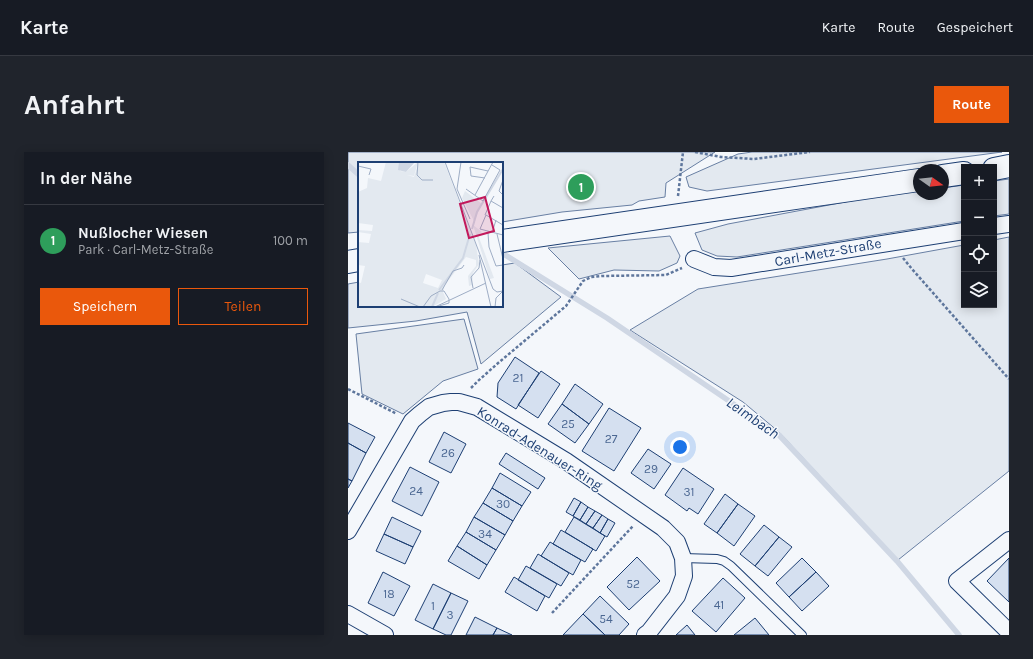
<!DOCTYPE html>
<html lang="de">
<meta charset="utf-8">
<style>
:root{--surface:#171b24;--page:#20242c;--text:#f1f3f6;--muted:#9ea1a6;--line:#363941;--accent:#ea580c}
body{margin:0;font-family:Karla,sans-serif;background:var(--page);color:var(--text)}
.controls{position:absolute;right:12px;top:12px;display:grid;overflow:hidden;border-radius:0px;box-shadow:0 2px 10px #0003}
.controls button{width:36px;height:36px;display:grid;place-items:center;padding:0;border:0;border-bottom:1px solid var(--line);background:var(--surface);color:var(--text);font:20px sans-serif}
.compass{position:absolute;left:565px;top:12px;width:36px;height:36px;border-radius:50%;background:var(--surface);box-shadow:0 2px 10px #0003;rotate:105deg}
.you{position:absolute;left:332px;top:295px;width:14px;height:14px;margin:-10px;border:3px solid #fff;border-radius:50%;background:#1a73e8;box-shadow:0 0 0 6px #1a73e833}
.badge{display:grid;place-items:center;width:26px;height:26px;border-radius:50%;background:var(--accent);color:#fff;font-size:13px;font-weight:700}
.pin{position:absolute;translate:-50% -50%;border:2px solid #fff;box-shadow:0 1px 4px #0006}
.list{margin:0;padding:0;list-style:none}
h2{display:flex;justify-content:space-between;align-items:center;height:52px;margin:0;padding:0 16px;font-size:17px}
h2 small{font-size:13px;font-weight:400;color:var(--muted)}
.list li{display:grid;grid-template-columns:26px 1fr auto;gap:12px;align-items:center;box-sizing:border-box;height:72px;padding:0 16px;border-top:1px solid var(--line)}
.list b{display:block;font-size:15px;white-space:nowrap}
.list p{margin:0;font-size:13px;white-space:nowrap;color:var(--muted)}
.list em{font-size:13px;font-style:normal;color:var(--muted)}
.actions{display:flex;gap:8px;padding:12px 16px}
.actions a{flex:1;padding:9px 0;border:1px solid var(--accent);border-radius:0px;text-align:center;font-size:14px;color:var(--accent)}
.actions .main{background:var(--accent);color:#fff}
.icon{flex:none;width:22px;height:22px;fill:none;stroke:currentColor;stroke-width:2;stroke-linecap:round;stroke-linejoin:round}
.map{position:relative;flex:none;width:661px;height:483px;overflow:hidden;border-radius:0px}
header{display:flex;align-items:center;gap:24px;box-sizing:border-box;height:56px;padding:0 20px;background:var(--surface);border-bottom:1px solid var(--line)}
header strong{font-size:19px}
nav{display:flex;gap:22px;margin-inline-start:auto;font-size:14px}
.intro{display:flex;align-items:center;justify-content:space-between;box-sizing:border-box;height:96px;padding:0 24px}
h1{margin:0;font-size:28px}
.button{padding:10px 18px;border-radius:0px;background:var(--accent);color:#fff;font-size:14px;font-weight:700}
main{display:flex;gap:24px;padding:0 24px}
aside{flex:1;background:var(--surface);border-radius:0px;box-shadow:0 2px 10px #0003}
.map>svg:first-child{display:block}
</style>
<header>
<strong>Karte</strong>
<nav><a>Karte</a><a>Route</a><a>Gespeichert</a></nav>
</header>
<div class="intro"><h1>Anfahrt</h1><a class="button">Route</a></div>
<main>
<aside>
<h2>In der Nähe<small></small></h2>
<ul class="list">
<li><span class="badge" style="background:#2e9e5b">1</span><div><b>Nußlocher Wiesen</b><p>Park · Carl-Metz-Straße</p></div><em>100 m</em></li>
</ul>
<div class="actions"><a class="main">Speichern</a><a>Teilen</a></div>
</aside>
<div class="map">
<svg width="661" height="483" viewBox="0 0 661 483">
<rect width="100%" height="100%" fill="#f4f7fb"/>
<path fill="#e3e9f0" stroke="#687fa3" d="M0,0h367l-49,31 -1,14 -26,4 -7,4 -70,7 -60,10v-59h-143v69l-11,1z
M404,0h250l-295,39 -18,-4 -3,-10 52,-23z
M661,27v35l-15,2v-35z
M616,33v36l-227,36 -20,-1 -15,-6 -7,-17 33,-9 149,-28 42,-5v3h24v-6z
M322,84l10,20 -3,7 -18,8 -45,-1 -35,9 -31,-31z
M661,85v234l-111,89 -119,-128 -36,-30 -113,-72 68,-41 189,-30 77,-14v60h30v-65z
M167,111l46,34 -80,67 -14,-52 -51,9 -68,7v-44l11,-2v24h143v-41z
M116,167l14,50 -35,12 -40,33 -41,-20 -6,-60z"/>
<g fill="none" stroke-linecap="round" stroke-linejoin="round">
<path stroke="#cfd7e4" stroke-width="5.5" d="M0,13l11,10
M154,101l105,65 172,117 118,126 62,74"/>
</g>
<path fill="#d5e0f0" stroke="#1d3f73" d="M167,205l24,16 -23,36 -19,-12 1,-14z
M193,219l19,13 -22,34 -20,-13z
M227,232l28,20 -14,20 -27,-20z
M214,252l27,20 -14,19 -27,-19z
M261,256l32,20 -27,43 -32,-20z
M0,271l27,14 -9,16 -18,-10z
M96,280l22,12 -15,29 -22,-11z
M0,291l18,10 -14,28 -4,-2z
M300,297l23,15 -17,25 -23,-16z
M158,301l39,25 -7,11 -39,-25z
M62,315l29,15 -17,34 -30,-15z
M335,316l31,21 -16,25 -9,-6 -2,3 -22,-16z
M152,321l31,19 -9,14 -30,-18z
M0,327l4,2 -4,7z
M144,336l30,18 -9,15 -30,-18z
M377,342l13,10 -21,29 -13,-9z
M226,346l7,4 -8,14 -7,-4z
M233,350l7,5 -8,13 -7,-4z
M135,351l30,18 -8,14 -31,-18z
M390,352l17,12 -21,30 -17,-13z
M240,355l7,4 -9,13 -6,-4z
M247,359l7,4 -9,13 -7,-4z
M254,363l6,4 -8,14 -7,-5z
M44,365l29,14 -8,16 -29,-13z
M126,365l31,18 -9,15 -30,-18z
M226,365l31,19 -9,15 -31,-19z
M260,367l7,4 -8,14 -7,-4z
M416,373l15,12 -24,29 -15,-12z
M213,378l32,19 -8,13 -32,-18z
M118,380l30,18 -9,15 -30,-19z
M36,382l29,13 -8,17 -29,-13z
M431,385l13,10 -24,29 -13,-10z
M202,390l31,18 -8,15 -32,-19z
M109,394l30,19 -8,14 -31,-18z
M190,402l31,19 -8,13 -31,-18z
M289,405l23,24 -31,29 -22,-23z
M454,406l14,14 -27,25 -13,-14z
M661,406v44l-22,-21z
M178,414l31,18 -8,14 -31,-18z
M35,420l27,14 -16,30 -26,-13z
M468,420l13,14 -27,25 -13,-14z
M166,425l31,19 -8,15 -32,-19z
M375,426l22,20 -29,34 -24,-21z
M85,432l18,9 -18,36 -18,-9z
M103,441l17,8 -17,34h-5l-13,-6z
M252,444l29,28 -10,11h-14l-22,-21z
M235,462l22,21h-42z
M127,465l22,11 -4,7h-27z
M407,466l14,17h-35z
M339,473l8,10h-19z
M149,476l15,7h-19z"/>
<g fill="none" stroke-linecap="round" stroke-linejoin="round">
<defs>
<path id="service" d="M335,406l34,1 7,2 7,5 71,69"/>
<path id="minor" d="M646,74l15,-2
M346,107l20,8 17,1 233,-37
M0,379l64,-110 8,-7 9,-7 14,-4 8,-1h8l18,5 89,54 97,67 14,14 6,16 1,18 -7,20 -28,36 -4,3
M661,388l-52,41 52,51
M0,462l37,21"/>
<path id="trunk" d="M646,17l15,-3
M595,24l21,-3
M154,89l417,-61
M0,110l11,-2"/>
</defs>
<use href="#service" stroke="#1d3f73" stroke-width="10"/>
<use href="#minor" stroke="#1d3f73" stroke-width="18"/>
<use href="#trunk" stroke="#1d3f73" stroke-width="24"/>
<path stroke="#5e769c" stroke-width="2.5" stroke-dasharray="3 2" stroke-linecap="butt" d="M347,0l26,5 33,2 56,-7
M330,44l5,-44
M555,106l9,11 97,110
M123,236l7,-7 19,-17 69,-58 17,-25 8,-4 11,-1 64,-1 16,-7
M0,237l49,25
M204,461l81,-87"/>
<use href="#service" stroke="#f4f7fb" stroke-width="8"/>
<use href="#minor" stroke="#f4f7fb" stroke-width="16"/>
<use href="#trunk" stroke="#f4f7fb" stroke-width="22"/>
</g>
<g text-anchor="middle" stroke-width="3" stroke-linejoin="round" paint-order="stroke">
<g font-size="12" fill="#4b6792">
<text x="170" y="230">21</text>
<text x="220" y="276">25</text>
<text x="263" y="291">27</text>
<text x="100" y="305">26</text>
<text x="303" y="321">29</text>
<text x="68" y="343">24</text>
<text x="341" y="344">31</text>
<text x="155" y="356">30</text>
<text x="137" y="386">34</text>
<text x="285" y="436">52</text>
<text x="41" y="446">18</text>
<text x="371" y="457">41</text>
<text x="85" y="458">1</text>
<text x="102" y="467">3</text>
<text x="258" y="471">54</text>
</g>
<g font-size="14" fill="#1d3f73" stroke="#f4f7fb">
<text transform="translate(480 100) rotate(-10)" y="5">Carl-Metz-Straße</text>
<text transform="translate(192 296) rotate(32)" y="5">Konrad-Adenauer-Ring</text>
</g>
<g font-size="15" font-style="italic" fill="#1d3f73" stroke="#f4f7fb">
<text transform="translate(405 266) rotate(35)" y="5">Leimbach</text>
</g>
</g>
<g transform="translate(10 10)">
<rect width="145" height="145" fill="#f4f7fb"/>
<path d="M28,0h13l1,9 6,1 12,-10 -4,14 -7,-1 7,2 5,-15h25l32,83 3,19 -6,9 -1,12 -3,1 -1,-10 8,-10v-6l-10,-3 -21,28 -2,7 3,7 -14,8h-74v-25l3,1 4,-17 -7,-1v-23l11,1 2,-9 -13,-2v-2l14,1 1,-6 -15,-2v-31l9,-4 1,-10 -10,-2 10,2 13,3zM68,112l16,6 -4,8 -15,-5zM107,29l17,13 -8,17 -12,-23zM115,63l9,7 -4,3 16,43 -4,1z" fill="#e3e9f0" fill-rule="evenodd"/>
<path d="M41,0h16l-9,10 -8,-2z" fill="#cfd7e4"/>
<path fill="none" stroke="#cfd7e4" stroke-width="2" d="M114,67l5,-17 26,-43M81,128l24,-32 7,-24M74,145l6,-14"/>
<path fill="none" stroke="#9eadc5" stroke-width="1" d="M60,0l-1,13 5,5h11M87,0l48,127 4,3 6,-1M103,0l-4,27 13,30M0,4l13,3 -2,6M127,16l-14,-2 -1,-9 18,4M145,18l-4,11 4,4M108,27l17,12 17,-31 -8,-5M117,33l18,-33M136,34l-3,5 12,7M127,53l6,-14M145,63l-17,-10 -6,14 23,6M130,71l1,14 7,19 7,-1M134,71l4,-13M139,72l6,25M121,93l12,52M115,126l-2,-11 8,-9 1,-8M84,128l11,-19 9,-3 2,-3M43,137l19,8M81,144l10,-3v-4M65,145l8,-11 9,-5h4l5,8M77,145l51,-24M137,145l1,-9 6,-6"/>
<path fill="#c2185b" fill-opacity="0.15" stroke="#c2185b" stroke-width="2" d="M127,35l9,34 -25,7 -9,-34z"/>
<rect width="145" height="145" fill="none" stroke="#1d3f73" stroke-width="2"/>
</g>
</svg>
<div class="controls">
<button>+</button>
<button>−</button>
<button><svg class="icon" aria-label="locate" viewBox="0 0 24 24"><circle cx="12" cy="12" r="6"/><path d="M12 2v4M12 18v4M2 12h4M18 12h4"/></svg></button>
<button><svg class="icon" aria-label="layers" viewBox="0 0 24 24"><path d="M12 4l9 5-9 5-9-5zM3 14l9 5 9-5"/></svg></button>
</div>
<svg class="compass" viewBox="-18 -18 36 36"><path d="M0-13l5 13h-10z" fill="#e53935"/><path d="M0 13l5-13h-10z" fill="#9ea1a6"/></svg>
<div class="you"></div>
<div class="pin badge" style="left:233px;top:35px;background:#2e9e5b">1</div>
</div>
</main>
